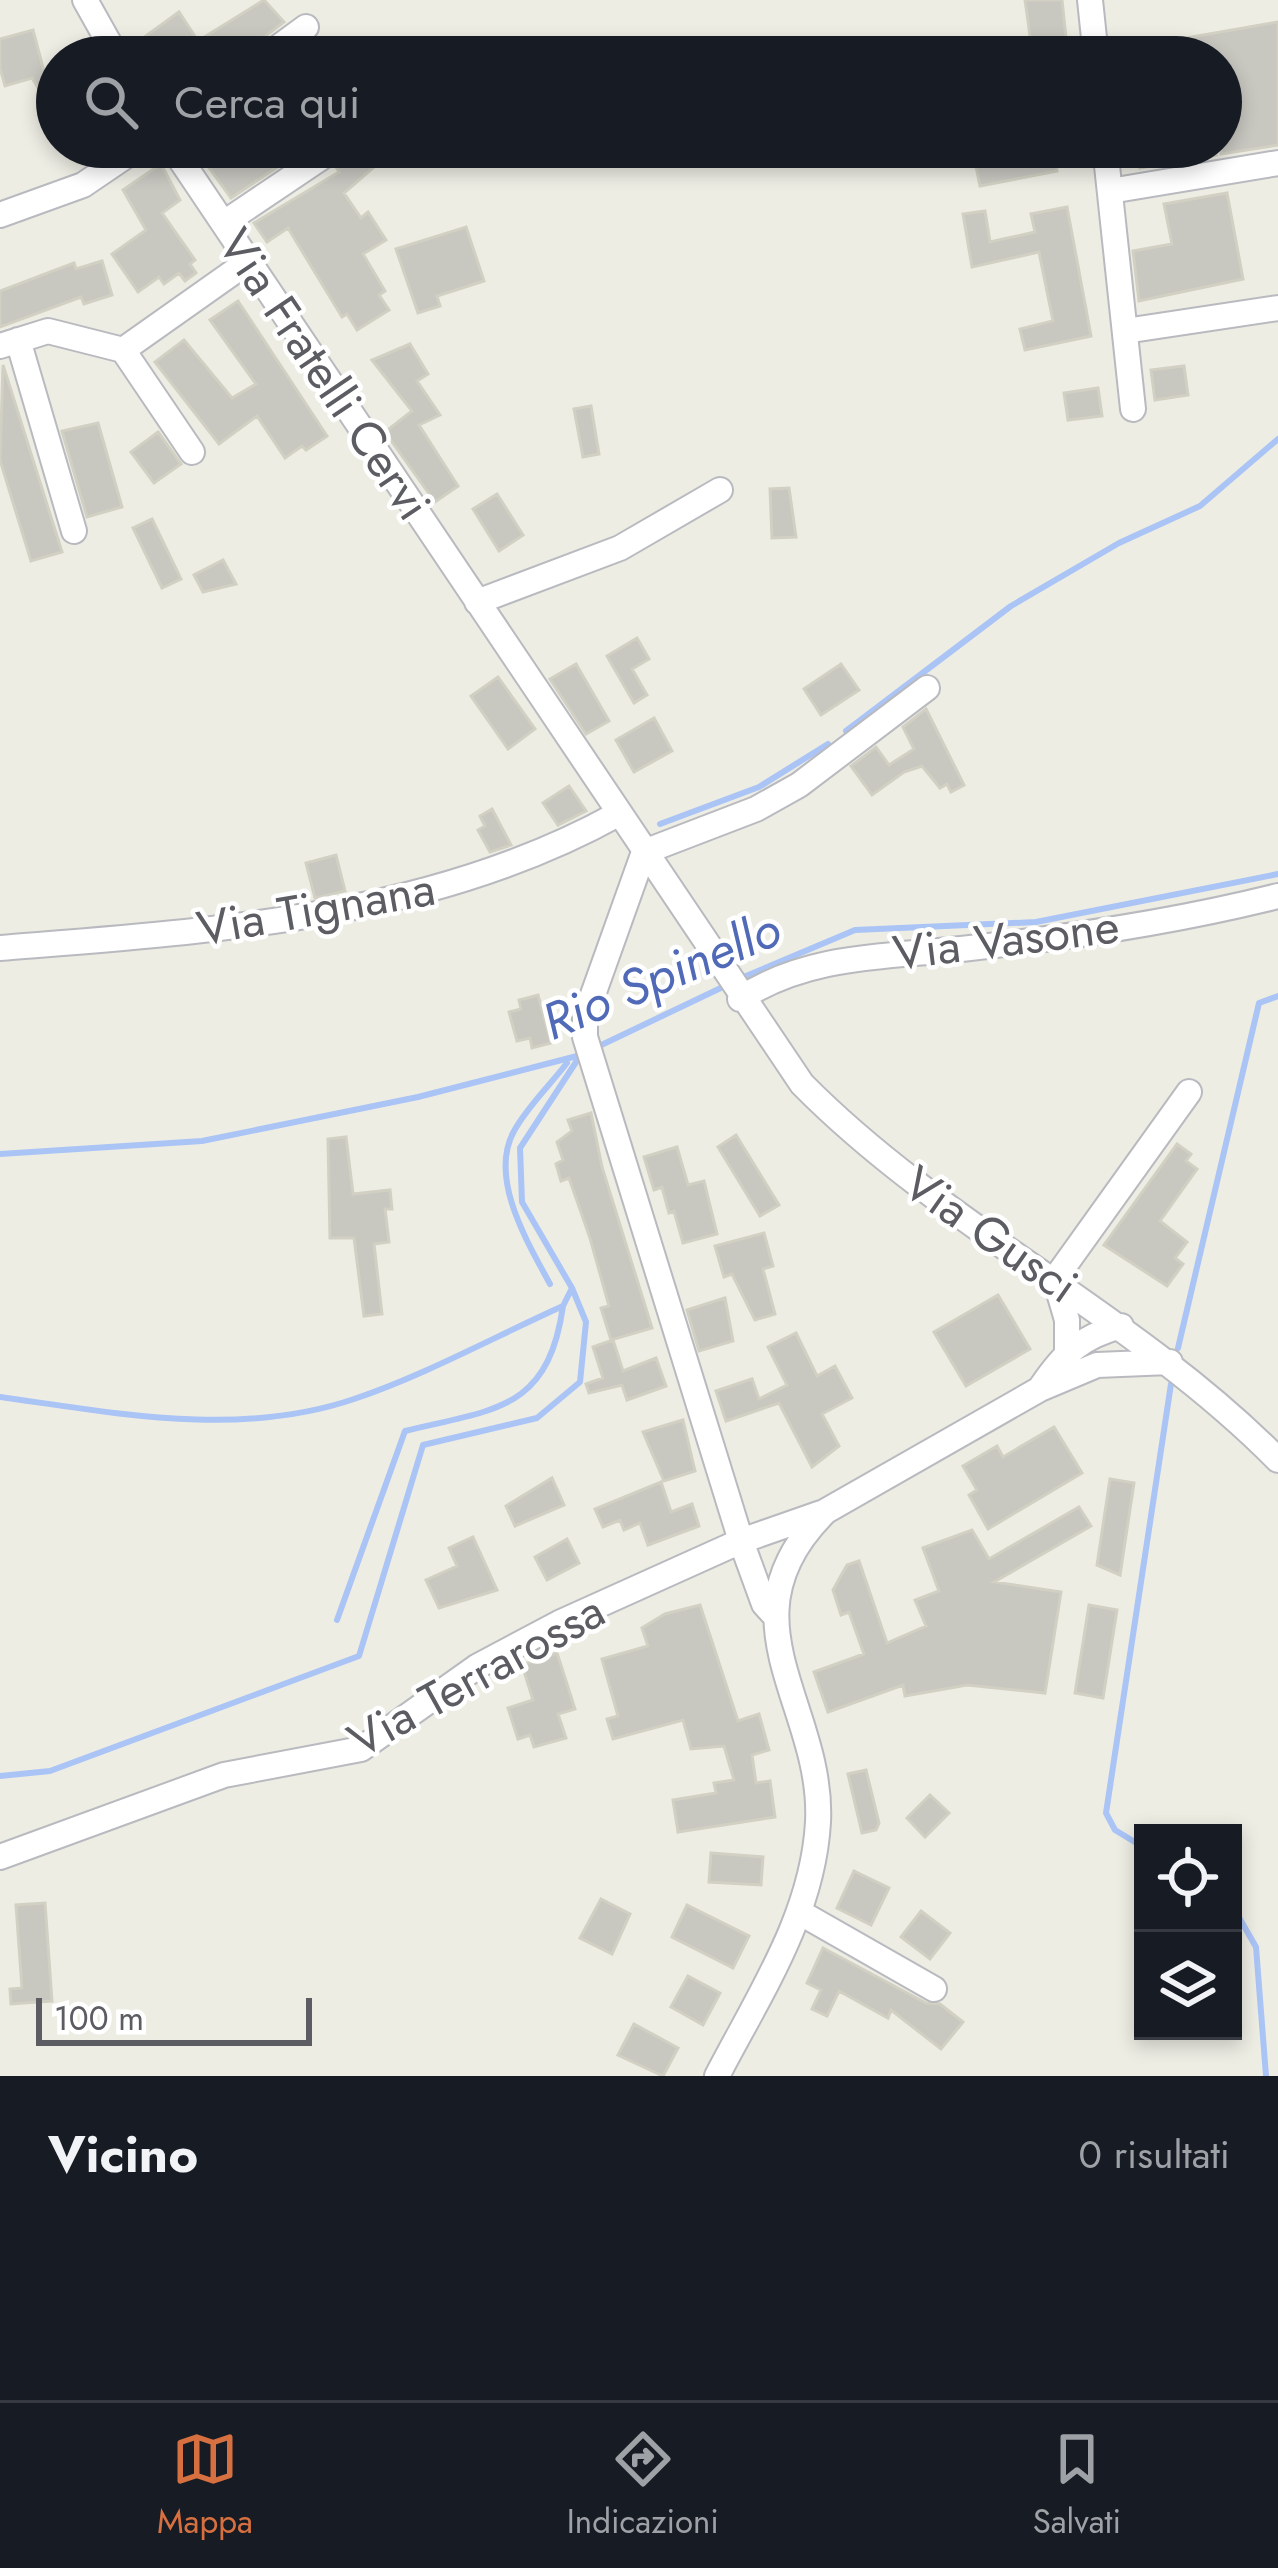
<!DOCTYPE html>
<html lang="it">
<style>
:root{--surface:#171b24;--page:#242831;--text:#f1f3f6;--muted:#9ea1a6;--line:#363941;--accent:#d77040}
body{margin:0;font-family:Jost,sans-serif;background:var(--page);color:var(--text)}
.controls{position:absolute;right:36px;bottom:36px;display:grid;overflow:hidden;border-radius:0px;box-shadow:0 6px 18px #0003}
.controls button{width:108px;height:108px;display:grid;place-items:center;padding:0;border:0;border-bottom:3px solid var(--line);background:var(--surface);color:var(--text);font:60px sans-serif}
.scale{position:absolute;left:36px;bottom:30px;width:276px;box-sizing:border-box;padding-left:12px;border:6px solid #5c5d63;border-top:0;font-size:33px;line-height:42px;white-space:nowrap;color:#5c5d63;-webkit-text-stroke:9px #fff;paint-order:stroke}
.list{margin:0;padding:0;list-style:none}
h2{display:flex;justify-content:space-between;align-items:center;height:156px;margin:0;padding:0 48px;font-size:51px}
h2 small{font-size:39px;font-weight:400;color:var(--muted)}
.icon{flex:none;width:66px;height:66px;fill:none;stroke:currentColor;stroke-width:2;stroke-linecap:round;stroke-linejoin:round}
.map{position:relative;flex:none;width:1278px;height:2076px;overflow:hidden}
.search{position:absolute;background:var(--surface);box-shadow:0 6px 18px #0003;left:36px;right:36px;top:36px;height:132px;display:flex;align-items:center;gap:30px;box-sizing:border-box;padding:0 42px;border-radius:66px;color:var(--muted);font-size:45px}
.sheet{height:324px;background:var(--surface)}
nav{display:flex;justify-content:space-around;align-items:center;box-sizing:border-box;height:168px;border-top:3px solid var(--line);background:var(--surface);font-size:33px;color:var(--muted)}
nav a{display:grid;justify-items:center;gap:6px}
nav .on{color:var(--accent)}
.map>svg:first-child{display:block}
</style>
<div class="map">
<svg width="1278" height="2076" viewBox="0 0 1278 2076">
<rect width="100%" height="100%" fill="#edede4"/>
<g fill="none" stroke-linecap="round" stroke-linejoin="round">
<path stroke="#abc4f6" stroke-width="6" d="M846,731l165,-125 108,-63 81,-37 78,-67
M660,824l99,-37 69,-43
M739,979l116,-49 181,-8 242,-48
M593,1049l134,-64
M0,1154l202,-13 216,-44 163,-42
M550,1284c-22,-41 -62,-106 -36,-153 13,-24 36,-46 53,-68
M1178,1348l81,-345 19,-7
M0,1397c115,16 240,41 354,2 71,-24 140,-62 209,-93l9,-18 -50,-86 -2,-54 58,-89
M337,1620l68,-189c90,-22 143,-20 158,-125
M0,1776l50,-5 309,-115 64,-211 114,-27 43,-36 6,-60 -14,-34
M1143,1847l-28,-17 -9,-17 65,-429
M1233,1907l23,40 10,129"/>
</g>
<path fill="#c8c7c0" stroke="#d1d0c3" stroke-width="3" d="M264,0l20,22 -47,35h-97l-8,-11 47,-34 19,29z
M1025,0h37l6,57h-35z
M1278,22v123l-57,9v-97h-49l-3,-16z
M33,30l13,49 11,-7v47l-25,-41 -27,8 -5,-18v-29z
M194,147h85l9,13 -57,38z
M366,147h31l-53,46 17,25 7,-6 18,28 -23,14 22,37 -6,4 10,15 -32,20 -10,-16 -5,3 -54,-89 -21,14 -13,-19 85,-51 -3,-5 17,-17 2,4z
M890,147h65v12l-62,4z
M972,147h80l5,24 -77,15z
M1137,147h79v8l-76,13z
M161,164l19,36 -18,13 33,47 -5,4 6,9 -11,8 -6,-8 -15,11 -5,-7 -21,15 -26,-38 34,-24 -23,-40z
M1227,193l16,86 -104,22 -6,-50 39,-7 -8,-40z
M1067,207l24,129 -66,14 -5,-21 33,-8 -14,-69 -67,15 -9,-53 22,-3 5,31 45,-10 -4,-18z
M466,227l18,54 -47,15 3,10 -22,7 -22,-64z
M102,261l10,34 -28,9 -3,-7 -81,30v-36l74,-28 2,6z
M238,301l89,135 -21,14 -4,-4 -17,12 -28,-42 -38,28 -64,-82 29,-22 48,58 24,-14 -46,-64z
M410,344l18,30 -11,7 23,34 -21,10 39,61 -23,16 -50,-70 27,-21 -40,-51z
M3,365l59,187 -31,9 -31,-101z
M1184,366l4,29 -33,5 -4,-30z
M1098,388l4,28 -34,4 -4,-27z
M591,406l8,48 -16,3 -9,-48z
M98,423l24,84 -35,10 -25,-86z
M158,432l23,32 -27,19 -23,-31z
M789,488l7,49 -24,1 -2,-49z
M497,494l26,41 -24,16 -26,-42z
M152,519l29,60 -19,9 -29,-60z
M223,560l13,24 -33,8 -9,-17z
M637,638l12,21 -17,10 15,26 -13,8 -27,-47z
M576,664l33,57 -23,13 -36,-55z
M841,664l18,26 -38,25 -17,-26z
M498,677l37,52 -27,20 -37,-53z
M926,709l38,76 -13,7 -4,-8 -7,4 -18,-22 -18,6 -32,23 -21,-29 25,-19 13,18 25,-16 -11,-22z
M654,718l18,33 -38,21 -18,-32z
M569,786l17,25 -28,14 -15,-22z
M492,809l19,36 -21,7 -12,-22 7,-4 -5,-10z
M336,855l9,36 -30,7 -9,-35z
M538,995l13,48 -19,5 -2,-10 -13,3 -8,-29 12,-3 -2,-9z
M591,1113l11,54 50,161 -41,12 -10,-32 8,-2 -19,-68 -21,-60 -8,3 -5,-17 7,-4 -6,-18 15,-11 -4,-11z
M736,1135l43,70 -19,11 -42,-69z
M346,1137l7,57 37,-4 2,19h-7l4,33 -15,2 8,70 -18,2 -10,-78h-24l-2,-99z
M1177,1144l14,10 -5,7 11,8 -37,52 27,21 -12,16 8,6 -16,22 -63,-41z
M677,1147l11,38 16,-4 13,53 -34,9 -9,-32 -5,2 -7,-26 -8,3 -10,-33z
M764,1233l9,33 -10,3 12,45 -20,6 -23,-46 -8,3 -9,-31z
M998,1295l32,54 -64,37 -32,-54z
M725,1298l8,43 -34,10 -12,-41z
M796,1333l21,43 18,-10 17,32 -30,16 17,32 -27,21 -33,-64 -53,18 -10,-30 36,-12 7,20 28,-14 -19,-38z
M613,1340l10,31 33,-13 10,28 -39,14 -5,-15 -33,8 -3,-9 17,-6 -10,-31z
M683,1420l12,51 -31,10 -21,-49z
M1054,1427l28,46 -94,56 -19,-34 8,-5 -14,-24 34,-20 6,11z
M552,1478l12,27 -49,21 -9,-20z
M1110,1479l24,4 -14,92 -23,-10z
M661,1482l10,30 21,-8 7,22 -51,19 -8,-22 -16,7 -4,-10 -17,7 -8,-18z
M1079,1507l12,19 -97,56 67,10 -16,101 -78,-8 -62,11 -2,-11 -75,27 -14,-40 50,-18 -15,-42 -8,3 -8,-25 14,-25 12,-4 28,82 39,-17 -11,-26 24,-9 -16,-43 49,-18 17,29z
M473,1537l24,53 -58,18 -13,-28 31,-14 -8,-18z
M567,1539l12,24 -32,17 -12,-23z
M700,1605l38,116 21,-7 10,36 -17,5 4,28 14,-2 5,36 -97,15 -5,-32 43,-7 -2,-10 20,-3 -10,-34 -33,3 -8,-29 -70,19 -6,-20 11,-3 -16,-57 46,-13 -6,-18 23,-14z
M1089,1605l28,5 -14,88 -28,-5z
M557,1653l18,56 -17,5 8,24 -32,9 -4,-12 -12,4 -10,-31 25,-8 -11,-35z
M866,1770l13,53 -3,7 -14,3 -14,-59z
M930,1795l19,18 -24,24 -18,-19z
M711,1853l52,4 -2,28 -52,-3z
M854,1871l35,17 -18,37 -34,-17z
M601,1899l29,15 -18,40 -32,-16z
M45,1903l7,98 -41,3 -1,-15 12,-1 -6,-83z
M687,1905l62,31 -16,32 -61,-31z
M921,1911l29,22 -20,26 -29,-22z
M823,1948l103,55 14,1 23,18 -22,27 -50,-39 -3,8 -49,-27 -12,25 -15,-7 9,-19 -14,-7z
M688,1976l32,17 -17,32 -32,-18z
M634,2024l44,24 -15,28 -45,-21z"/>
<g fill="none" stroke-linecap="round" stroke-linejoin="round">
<defs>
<path id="minor" d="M85,0l32,57
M1090,0l6,57
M265,57l41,-30
M172,147l630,937c142,144 333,231 476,376
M1105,147l28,262
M1110,191l168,-28
M0,215l83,-30 56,-38
M224,223l113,-76
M1125,331l153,-23
M18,340l56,191
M0,346l48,-15 75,19 126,-89
M123,350l69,102
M477,602l143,-54 100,-58
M0,948c211,-17 429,-29 618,-134
M740,999c69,-46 152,-42 230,-51 103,-11 208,-27 308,-52
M1055,1279l134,-187
M1055,1279l12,41v30
M1041,1387c23,-34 40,-50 80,-61
M775,1616l-11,-12 -23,-63 -156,-504v-20l59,-165 112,-43 43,-24 128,-97
M0,1857l224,-82 137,-26 117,-83 81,-43 182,-82 80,-28
M799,1912l135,77
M717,2076c42,-81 96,-161 101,-254 6,-117 -102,-203 8,-311l214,-122 57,-24 73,-3"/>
</defs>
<use href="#minor" stroke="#b9babf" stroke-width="28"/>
<use href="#minor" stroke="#fff" stroke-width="24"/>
</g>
<g text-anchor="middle" stroke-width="9" stroke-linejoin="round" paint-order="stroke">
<g font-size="48" fill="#5c5d63" stroke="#fff">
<text transform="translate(325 374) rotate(56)" y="17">Via Fratelli Cervi</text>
<text transform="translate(316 908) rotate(-10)" y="17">Via Tignana</text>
<text transform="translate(1006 939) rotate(-7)" y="17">Via Vasone</text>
<text transform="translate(991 1234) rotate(35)" y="17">Via Gusci</text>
<text transform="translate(476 1675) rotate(-29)" y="17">Via Terrarossa</text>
</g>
<g font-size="51" font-style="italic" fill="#506ab7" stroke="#fff">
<text transform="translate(661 975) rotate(-23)" y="18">Rio Spinello</text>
</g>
</g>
</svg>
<div class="controls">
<button><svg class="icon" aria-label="locate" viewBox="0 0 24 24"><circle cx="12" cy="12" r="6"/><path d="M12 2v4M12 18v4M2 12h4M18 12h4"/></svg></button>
<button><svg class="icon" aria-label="layers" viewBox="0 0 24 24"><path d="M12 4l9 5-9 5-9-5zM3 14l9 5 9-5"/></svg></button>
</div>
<div class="scale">100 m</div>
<div class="search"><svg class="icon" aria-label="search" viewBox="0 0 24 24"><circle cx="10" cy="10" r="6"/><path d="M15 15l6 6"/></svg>Cerca qui</div>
</div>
<section class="sheet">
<h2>Vicino<small>0 risultati</small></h2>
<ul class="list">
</ul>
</section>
<nav>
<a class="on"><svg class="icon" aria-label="map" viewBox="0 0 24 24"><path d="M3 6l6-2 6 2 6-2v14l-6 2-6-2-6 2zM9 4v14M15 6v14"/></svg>Mappa</a>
<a><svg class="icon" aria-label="directions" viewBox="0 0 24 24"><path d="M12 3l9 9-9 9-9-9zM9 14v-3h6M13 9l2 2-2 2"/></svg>Indicazioni</a>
<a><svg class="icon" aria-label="saved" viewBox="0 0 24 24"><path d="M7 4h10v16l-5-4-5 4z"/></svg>Salvati</a>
</nav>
